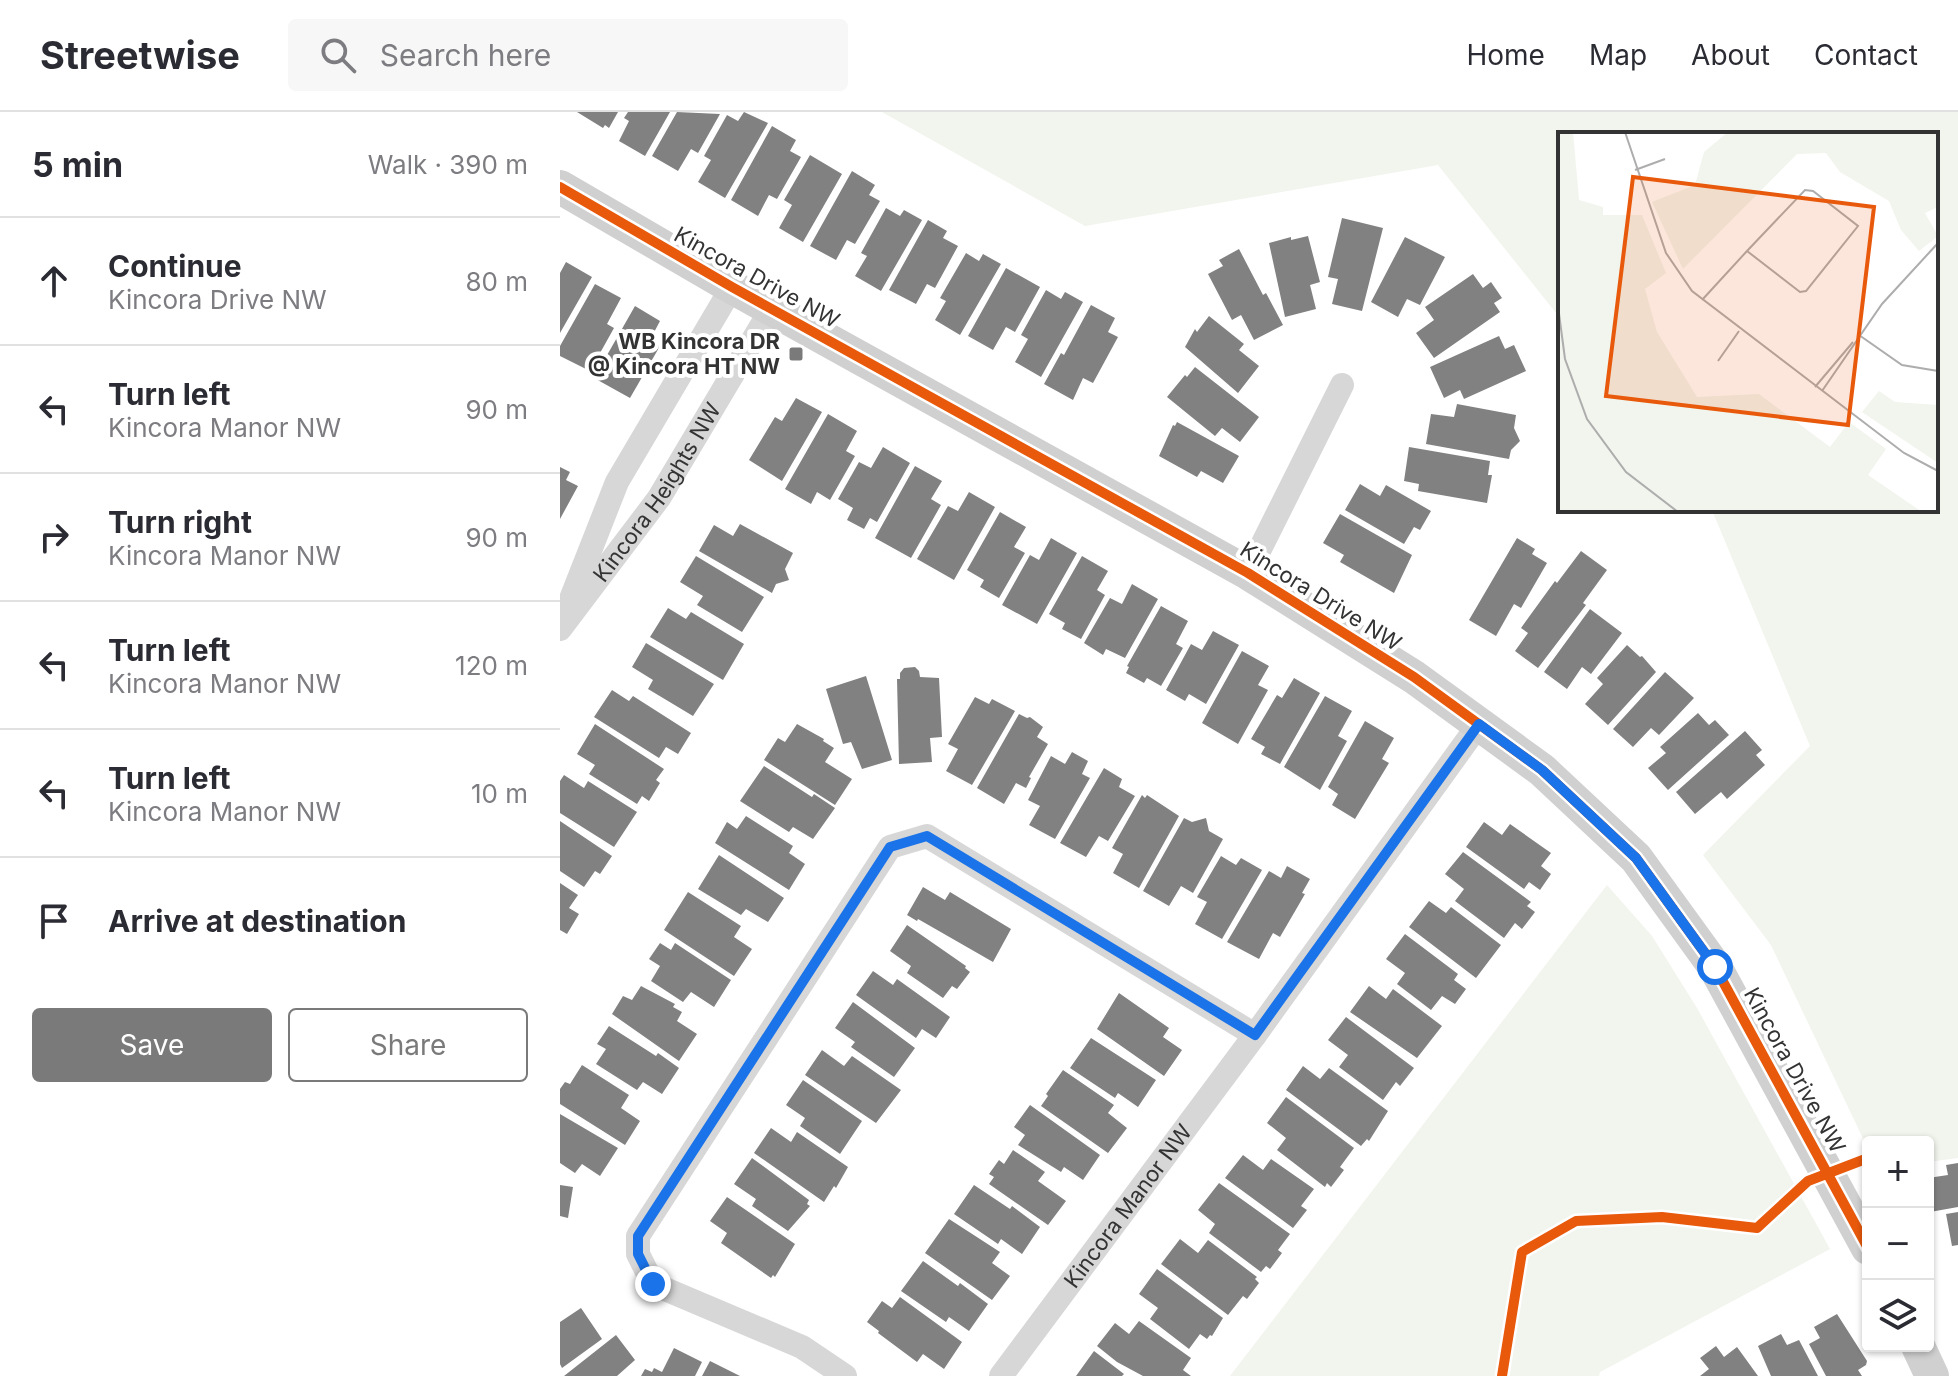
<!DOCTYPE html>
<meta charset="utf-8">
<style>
:root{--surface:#fff;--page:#f7f7f7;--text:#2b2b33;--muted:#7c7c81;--line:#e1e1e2;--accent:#7a7a7a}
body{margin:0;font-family:Inter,sans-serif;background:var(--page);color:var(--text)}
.controls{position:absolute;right:24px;bottom:24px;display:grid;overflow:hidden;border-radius:8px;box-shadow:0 2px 6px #0004}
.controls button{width:72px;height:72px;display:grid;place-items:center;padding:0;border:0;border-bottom:2px solid var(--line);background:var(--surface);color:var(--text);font:40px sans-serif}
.stop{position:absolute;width:24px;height:24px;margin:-18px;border:6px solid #1a73e8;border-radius:50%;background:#fff}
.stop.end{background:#1a73e8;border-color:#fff;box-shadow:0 2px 8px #0008}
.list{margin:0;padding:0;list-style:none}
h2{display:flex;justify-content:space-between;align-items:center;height:104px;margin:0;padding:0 32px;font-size:34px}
h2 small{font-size:26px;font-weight:400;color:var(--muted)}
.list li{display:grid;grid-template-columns:52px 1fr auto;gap:24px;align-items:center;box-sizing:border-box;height:128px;padding:0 32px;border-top:2px solid var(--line)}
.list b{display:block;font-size:30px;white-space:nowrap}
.list p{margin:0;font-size:26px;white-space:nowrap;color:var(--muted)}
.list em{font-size:26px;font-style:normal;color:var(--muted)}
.actions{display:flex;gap:16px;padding:24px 32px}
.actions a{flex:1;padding:18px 0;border:2px solid var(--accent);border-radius:8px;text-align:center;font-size:28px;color:var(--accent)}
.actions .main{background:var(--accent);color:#fff}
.icon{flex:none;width:44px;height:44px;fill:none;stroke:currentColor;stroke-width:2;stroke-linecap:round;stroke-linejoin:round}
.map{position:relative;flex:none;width:1398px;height:1264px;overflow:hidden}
header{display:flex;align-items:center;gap:48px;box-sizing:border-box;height:112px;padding:0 40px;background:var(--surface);border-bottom:2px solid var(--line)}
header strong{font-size:38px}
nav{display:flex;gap:44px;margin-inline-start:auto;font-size:28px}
.search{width:560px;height:72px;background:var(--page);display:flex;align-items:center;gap:20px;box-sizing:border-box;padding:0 28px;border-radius:8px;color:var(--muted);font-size:30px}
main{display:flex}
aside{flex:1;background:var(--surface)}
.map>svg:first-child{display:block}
</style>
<header>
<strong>Streetwise</strong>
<div class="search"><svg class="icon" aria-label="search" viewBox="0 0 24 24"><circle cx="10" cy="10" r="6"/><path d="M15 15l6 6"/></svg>Search here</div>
<nav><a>Home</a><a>Map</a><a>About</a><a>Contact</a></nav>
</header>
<main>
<aside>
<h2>5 min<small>Walk · 390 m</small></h2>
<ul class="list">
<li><svg class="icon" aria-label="ahead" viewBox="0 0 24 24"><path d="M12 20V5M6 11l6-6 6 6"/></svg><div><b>Continue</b><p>Kincora Drive NW</p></div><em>80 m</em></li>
<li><svg class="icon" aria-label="left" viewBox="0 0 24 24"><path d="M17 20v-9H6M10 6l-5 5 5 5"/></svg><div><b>Turn left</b><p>Kincora Manor NW</p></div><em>90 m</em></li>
<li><svg class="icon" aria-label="right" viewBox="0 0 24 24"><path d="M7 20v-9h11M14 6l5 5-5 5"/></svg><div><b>Turn right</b><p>Kincora Manor NW</p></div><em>90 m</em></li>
<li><svg class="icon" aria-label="left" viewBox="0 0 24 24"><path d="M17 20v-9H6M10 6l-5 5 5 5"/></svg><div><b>Turn left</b><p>Kincora Manor NW</p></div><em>120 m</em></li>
<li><svg class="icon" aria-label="left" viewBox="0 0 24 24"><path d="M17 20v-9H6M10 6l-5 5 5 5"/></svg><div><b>Turn left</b><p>Kincora Manor NW</p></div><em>10 m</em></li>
<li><svg class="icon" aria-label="arrive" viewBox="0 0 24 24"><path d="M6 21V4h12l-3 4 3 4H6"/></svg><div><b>Arrive at destination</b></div></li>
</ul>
<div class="actions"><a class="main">Save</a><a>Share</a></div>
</aside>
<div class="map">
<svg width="1398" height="1264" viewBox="0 0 1398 1264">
<rect width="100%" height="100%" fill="#fff"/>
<path fill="#f1f5ed" d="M322,0h1076v1046l-30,4v-20h-60v7l-97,-204 -68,-90 107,-109 -98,-236h224v-376h-376v184l-122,-153 -353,61z
M1047,773l45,51 45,72 133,241 -230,123 -1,4h-369z"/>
<path fill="#818181" d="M17,0h41l-9,16 -4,-3 -2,3z
M68,0h42l-25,44 -26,-15 10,-20 -5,-3z
M117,0l43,2 -22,39 -7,-4 -13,22 -26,-15z
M184,0l24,11 -43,75 -27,-16 13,-22 -7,-4 23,-41 11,6z
M212,14l24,14 -6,11 11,6 -24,42 -8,-4 -11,21 -27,-16z
M250,43l32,19 -39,68 -24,-14 13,-23 -8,-5z
M292,59l23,14 -6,10 11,6 -25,43 -8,-4 -11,20 -26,-14z
M326,96l14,8 4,-6 18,10 -41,71 -26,-15 12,-20 -6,-3z
M782,106l41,10 -21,83 -30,-7 6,-25 -10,-2z
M368,108l19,11 -4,7 15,8 -23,42 -8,-4 -11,20 -27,-14z
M748,124l12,46 -10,3 6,24 -31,8 -16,-74 22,-6v3z
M845,125l40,20 -25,48 -13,-6 -9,18 -27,-15z
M679,137l24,46 3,-2 17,32 -29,15 -13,-25 -9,5 -24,-46 15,-8 -4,-6z
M406,141l13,8 4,-7 18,10 -41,71 -25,-15 11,-19 -6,-3z
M6,150l26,15 -32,56v-60z
M446,156l34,19 -25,45 -9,-5 -13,23 -25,-14z
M913,162l10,14 8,-6 11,16 -8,5 6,9 -66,46 -18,-25 18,-13 -9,-13z
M35,172l26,14 -14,26 7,4 -24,43 -30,-15v-10z
M486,178l15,9 4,-7 18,10 -42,75 -26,-15 13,-23 -7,-4z
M531,193l24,13 -7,14 10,5 -25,46 -10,-5 -10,22 -29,-16 17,-31 3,2z
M75,194l25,15 -10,19 10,6 -30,52 -36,-20z
M649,204l35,28 -5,6 20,16 -21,27 -53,-46 10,-18 2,3z
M939,224l6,13 9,-4 12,26 -62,28 -4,-9 -16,8 -14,-31z
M635,255l64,50 -19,25 -18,-14 -7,8 -48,-39 18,-22 2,2z
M236,286l26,14 -40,69 -33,-21 26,-43 7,4z
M897,292l59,11 -2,13 6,13 -9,9 -2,9 -83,-15 5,-30 23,3z
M268,302l29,17 -11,20 9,5 -25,44 -13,-8 -6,12 -26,-15z
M617,310l62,34 -16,27 -22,-12 -4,6 -38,-21 14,-31 2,1z
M323,335l27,16 -33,59 -7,-4 -6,11 -17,-9 6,-12 -15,-9 21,-37 12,6z
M849,335l81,14 -2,14h4l-5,28 -69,-12 1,-7 -15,-3z
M355,354l27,15 -11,18 10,6 -30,53 -36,-20z
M0,355l10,5 -4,8 12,6 -18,33z
M800,372l20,12 6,-11 45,26 -11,19 -6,-3 -10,17 -59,-34z
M409,380l26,15 -41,73 -37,-21 31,-53 10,5z
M440,400l26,15 -12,20 11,6 -26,45 -19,-11 4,-7 -17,-10z
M780,402l72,41 -18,38 -54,-31 4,-7 -21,-12z
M180,412l53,29 -8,16 4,11 -13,4 -4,9 -73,-42 15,-26 19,11z
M491,426l26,15 -40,71 -35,-19 28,-50 9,5z
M957,426l18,11 -3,5 15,9 -26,45 -7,-4 -18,32 -27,-16z
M1021,439l26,19 -24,33 3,2 -48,63 -23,-17 13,-18 -7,-5 34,-47 2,2z
M136,444l68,41 -22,35 -45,-27 6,-9 -23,-14z
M522,444l26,15 -11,19 8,5 -24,44 -19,-10 3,-6 -16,-9z
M572,472l26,15 -33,59 -19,-9 -3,6 -19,-12 26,-45 12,6z
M601,494l27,15 -12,23 7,4 -22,38 -14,-8 -3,5 -18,-10 3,-6 -2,-1z
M108,496l18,11 5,-7 53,32 -21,36 -73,-43z
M1030,497l32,24 -31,41 -9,-7 -15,22 -23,-17z
M653,519l26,14 -33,59 -17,-10 -4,7 -19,-11 25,-46 11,6z
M86,531l68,41 -21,32 -45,-27 5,-9 -21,-13z
M1067,533l13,12 2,-1 14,16 -48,53 -23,-21 18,-20 -6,-6z
M682,539l27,15 -11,19 10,5 -30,54 -36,-21z
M355,555l4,4 1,6 19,1 3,59 -12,1 2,24 -33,2 -2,-85h3v-6l4,-5z
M1105,560l29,26 -35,37 -8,-7 -18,19 -20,-18z
M306,564l26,84 -30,9 -11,-27 -8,2 -17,-55z
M734,566l26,15 -40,71 -19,-10 4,-7 -14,-8 26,-44 5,3z
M52,578l17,11 4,-5 58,37 -13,21 -12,-7 -7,11 -65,-41z
M765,584l27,15 -14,25 9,5 -27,49 -36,-23z
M415,585l14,7 3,-5 23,12 -43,74 -26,-14 12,-22 -10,-5z
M1138,601l11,12 6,-5 14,15 -61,55 -20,-22 18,-15 -6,-6z
M459,602l8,4 3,-1 13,10 -6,10 11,7 -19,33 2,1 -5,10 -10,-5 -12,21 -27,-16z
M805,609l29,17 -12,21 7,4 -34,56 -23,-14 6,-11 -10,-7z
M35,612l69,45 -8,11 4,3 -11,18 -7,-5 -5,8 -48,-30 6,-9 -18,-11z
M237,612l27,15 -1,2 11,7 -9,14 27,17 -17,26 -71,-45 14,-22 7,4z
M1185,619l17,19 -6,5 9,10 -38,34 -6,-7 -26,22 -19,-22z
M512,640l16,9 -6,13 8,4 -35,61 -26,-14 11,-19 -12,-6 23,-44 14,8z
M204,654l48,31 2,-3 21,14 -22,31 -20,-12 -4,5 -49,-31z
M544,656l18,11 -3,8 16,9 -27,45 -9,-5 -13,21 -26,-14z
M4,663l20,13 4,-7 49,31 -23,35 -54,-34v-32z
M582,683l3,3 2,-3 32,21 -40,72 -26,-15 10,-19 -11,-6z
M186,704l47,30 -4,7 16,11 -16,26 -74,-47 12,-21 10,7z
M624,706l8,4 14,-4 3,13 14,8 -30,54 -12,-7 -12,20 -26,-15z
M0,709l52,35 -12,18 -5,-3 -11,16 -24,-16z
M924,710l18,13 8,-11 41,29 -10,13 10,8 -11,16 -11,-8 -5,7 -58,-42z
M903,740l68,50 -4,4 8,6 -13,17 -7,-6 -11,15 -49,-37 9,-12 -19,-15z
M159,743l65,43 -16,24 -22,-13 -5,6 -43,-26z
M661,744l15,9 5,-7 21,12 -40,69 -27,-15 12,-22 -10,-5z
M727,754l23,13 -8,14 3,1 -25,43 -7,-4 -14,26 -32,-17 42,-71 12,7z
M0,771l18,12 -9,13 10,6 -12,20 -7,-4z
M363,775l22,13 5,-8 61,37 -18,33 -75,-43 -1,2 -10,-6z
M128,780l53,34 -7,11 18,12 -18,27 -70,-46z
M869,789l17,12 5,-6 50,38 -25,33 -67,-51z
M347,813l59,41 -1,2 5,4 -13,17 -5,-3 -9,12 -36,-25 4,-7 -21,-15z
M845,822l53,40 -4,6 12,9 -11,15 -13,-8 -11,14 -34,-26 8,-11 -19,-14z
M100,831l11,7 4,-7 56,37 -17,27 -23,-15 -8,10 -32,-21 9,-15 -11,-7z
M313,859l20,14 4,-6 53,38 -14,21 -14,-9 -6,9 -60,-43z
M81,874l34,18 -2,3 9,5 -5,9 20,13 -18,27 -67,-47 11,-18 9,4z
M809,874l17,13 7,-10 49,37 -25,32 -67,-46z
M559,881l50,35 -6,9 19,13 -18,26 -67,-47z
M293,890l62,46 -21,29 -43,-30 4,-5 -20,-14z
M786,905l68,51 -14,18 -4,-4 -13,18 -44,-33 9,-12 -20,-15z
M49,914l47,30 2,-3 21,15 -17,26 -19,-12 -6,8 -41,-26 10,-15 -9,-5z
M531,926l65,42 -18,27 -20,-14 -3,5 -45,-30z
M262,938l22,16 8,-10 49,34 -25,33 -71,-48z
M22,953l47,30 -8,13 19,13 -15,24 -65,-41v-15l5,-7 5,2z
M743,954l17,13 9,-11 59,43 -19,30 -2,-2 -6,7 -75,-56z
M503,958l51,35 -6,8 19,15 -19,25 -67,-47 7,-10 -2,-2z
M243,968l59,41 -22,33 -40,-28 5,-8 -19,-13z
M726,985l68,51 -14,19 4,3 -13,17 -4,-4 -2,4 -48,-37 9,-12 -19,-15z
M470,993l70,50 -17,25 -19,-13 -3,5 -43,-27 7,-10 -11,-8z
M0,1002l58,34 -18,28 -18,-12 -7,9 -15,-10z
M211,1016l20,14 6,-10 51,35 -12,21 -2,-2 -10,16 -70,-49z
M453,1038l32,22 -7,9 28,20 -18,24 -59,-41 5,-7 -5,-3 10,-14 5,4z
M683,1043l20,15 8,-11 43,30 -13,17 6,4 -14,18 -68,-50z
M192,1046l57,42 -2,4 3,2 -22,25 -36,-25 4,-7 -22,-15z
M1398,1051v44l-28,5 -2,-34 20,-3 -2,-10z
M659,1071l71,51 -12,16 4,3 -12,16 -4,-3 -5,6 -52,-39 6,-9 -17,-14z
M0,1073l13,2 -5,31 -8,-2z
M414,1073l36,24 2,-3 28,21 -18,27 -21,-15 -3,5 -44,-30z
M167,1085l68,47 -20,33 -2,-2 -2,3 -50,-35 6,-10 -17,-12z
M1398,1100v33l-6,1 -6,-32z
M389,1107l51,33 -8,11 18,13 -18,24 -67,-47z
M620,1127l18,14 10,-13 49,37 -2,2 4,4 -12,16 -4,-3 -15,19 -67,-51z
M363,1149l35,25 2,-3 28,21 -19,27 -20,-14 -3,5 -45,-31z
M597,1157l66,49 -11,18 -2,-1 -3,4 -7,-5 -11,15 -39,-30 8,-11 -19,-14z
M340,1185l62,45 -18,27 -21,-15 -6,8 -39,-29 1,-2 -12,-9 15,-21 10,7z
M21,1196l21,31 -40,29 -2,-4v-42z
M1277,1202l30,47 -1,4 -8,5 4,6h-36l-17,-32 11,-6 -6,-11z
M579,1209l52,37 -8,12 8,6h-48l-26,-14 -20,-16 18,-23 14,11z
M1221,1222l6,11 12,-5 19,36h-47l-13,-30z
M56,1223l19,25 -18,16h-53z
M1156,1234l8,11 13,-10 21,29h-58l9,-7 -9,-11z
M114,1236l28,14 -7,14h-54l4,-7 7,3 2,-4 8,4z
M534,1239l30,23 -2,2h-46z
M150,1249l30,15h-38z"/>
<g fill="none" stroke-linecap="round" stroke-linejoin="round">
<g stroke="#d7d7d7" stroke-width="24">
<path d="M688,461l94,-188"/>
<path d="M9,492l48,-122 115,-195"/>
<path id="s1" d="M0,517l99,-131 113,-190"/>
<path d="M285,1264l-43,-29 -149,-63 -15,-30v-18l252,-389 37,-11 328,199"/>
<path id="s2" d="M441,1264l254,-341 224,-311"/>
</g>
<path stroke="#d0d0d0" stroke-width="34" d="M0,75l172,100 516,286 166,104 128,93 94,88 79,109 153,281
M1358,1234l14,30"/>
<defs>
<path id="cycleway" d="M0,75l172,100 516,286 166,104 128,93 94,88 79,109 153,281
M942,1264l20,-124 54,-31 86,-4 95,11 51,-47 60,-23"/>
</defs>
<use href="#cycleway" stroke="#fff" stroke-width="15"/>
<use href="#cycleway" stroke="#e8590c" stroke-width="10"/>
</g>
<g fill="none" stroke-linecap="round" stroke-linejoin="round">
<path stroke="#1a73e8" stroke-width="10" d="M93,1172l-15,-30v-18l252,-389 37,-11 328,199 224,-311 63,46 94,88 79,109"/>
</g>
<rect fill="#7a7a7a" stroke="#fff" stroke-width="3" x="228" y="234" width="16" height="16" rx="4"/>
<g text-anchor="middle" stroke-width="8" stroke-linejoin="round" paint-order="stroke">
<g font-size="22" fill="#333" stroke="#fff">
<text transform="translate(197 165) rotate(29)" y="8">Kincora Drive NW</text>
<text dy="8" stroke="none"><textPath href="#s1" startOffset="168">Kincora Heights NW</textPath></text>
<text transform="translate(761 484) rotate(32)" y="8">Kincora Drive NW</text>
<text transform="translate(1235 958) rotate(61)" y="8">Kincora Drive NW</text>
<text dy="8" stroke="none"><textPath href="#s2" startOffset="212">Kincora Manor NW</textPath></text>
</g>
<g font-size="22" font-weight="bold" fill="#333" stroke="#fff" text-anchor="end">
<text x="220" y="237">WB Kincora DR<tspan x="220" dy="25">@ Kincora HT NW</tspan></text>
</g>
</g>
<g transform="translate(998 20)">
<rect width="380" height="380" fill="#fff"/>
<path d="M0,0h15l6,68 24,7v8h39l24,58 -21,16 12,43 40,65 62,-3 71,53 19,-25 37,27 -18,26 54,37h-363zM170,0h210v75l-13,6 13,23 -19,15 -18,-21 -12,-29 -49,-29 -14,-19 -29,1 -114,115 -31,-67 43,-17 9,-33zM321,259l16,11 43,3v58l-76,-51z" fill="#f1f5ed"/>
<path fill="none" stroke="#adadad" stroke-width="2" d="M67,0l41,121 26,38 212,162 34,18M77,38l30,-11M144,168l45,-49 58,-61 8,1 45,35 -52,65 -6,1 -53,-41M0,174l7,53 22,60 39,53 52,40M301,203l43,30 36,6M160,229l21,-30M257,255l38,-45M264,259l60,-87 56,-61M50,380h44"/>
<path fill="#e8590c" fill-opacity="0.15" stroke="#e8590c" stroke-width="4" d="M75,45l241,30 -26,218 -242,-29z"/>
<rect width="380" height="380" fill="none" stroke="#333" stroke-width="4"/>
</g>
</svg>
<div class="controls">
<button>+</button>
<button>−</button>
<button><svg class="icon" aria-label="layers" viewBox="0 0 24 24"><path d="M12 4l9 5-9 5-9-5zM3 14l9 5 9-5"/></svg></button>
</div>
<div class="stop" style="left:1155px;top:855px"></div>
<div class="stop end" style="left:93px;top:1172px"></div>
</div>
</main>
